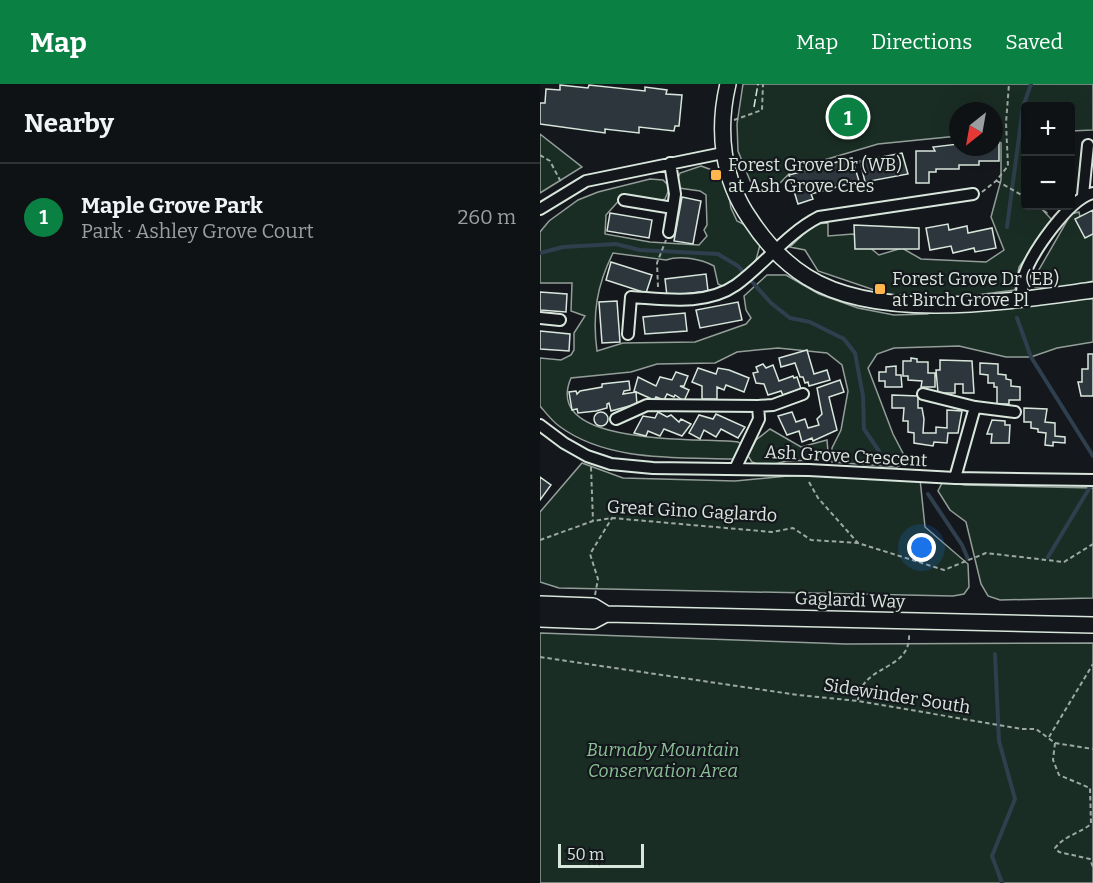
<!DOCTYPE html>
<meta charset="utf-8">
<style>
:root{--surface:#0f1215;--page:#181b1e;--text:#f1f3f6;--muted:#9b9ea0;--line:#2f3234;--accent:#0b8043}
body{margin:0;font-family:Bitter,serif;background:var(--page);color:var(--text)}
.controls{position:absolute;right:18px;top:18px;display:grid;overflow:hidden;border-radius:6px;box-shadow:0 6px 24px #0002}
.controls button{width:54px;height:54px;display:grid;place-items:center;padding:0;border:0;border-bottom:2px solid var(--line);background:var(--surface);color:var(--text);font:30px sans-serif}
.compass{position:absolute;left:409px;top:18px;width:54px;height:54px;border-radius:50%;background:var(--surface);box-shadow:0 6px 24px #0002;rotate:211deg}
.scale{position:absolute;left:18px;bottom:15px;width:86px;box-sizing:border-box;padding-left:6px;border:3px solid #d8e6dc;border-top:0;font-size:16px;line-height:21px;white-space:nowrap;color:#d8e6dc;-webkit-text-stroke:4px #14181c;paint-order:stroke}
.you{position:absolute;left:382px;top:464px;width:21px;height:21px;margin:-15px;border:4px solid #fff;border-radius:50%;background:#1a73e8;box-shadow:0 0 0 9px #1a73e833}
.badge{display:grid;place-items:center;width:39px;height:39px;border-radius:50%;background:var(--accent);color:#fff;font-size:20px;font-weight:700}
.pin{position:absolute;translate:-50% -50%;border:3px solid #fff;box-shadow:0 2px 6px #0006}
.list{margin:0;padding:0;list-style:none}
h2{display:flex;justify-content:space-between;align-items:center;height:78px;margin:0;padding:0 24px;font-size:26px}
h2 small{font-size:20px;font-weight:400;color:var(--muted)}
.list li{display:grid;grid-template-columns:39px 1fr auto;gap:18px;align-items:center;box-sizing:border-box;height:108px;padding:0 24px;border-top:2px solid var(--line)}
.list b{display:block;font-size:22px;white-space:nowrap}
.list p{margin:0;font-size:20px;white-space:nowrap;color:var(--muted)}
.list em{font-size:20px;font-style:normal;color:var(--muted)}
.map{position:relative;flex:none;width:553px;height:799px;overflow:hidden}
header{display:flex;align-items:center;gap:36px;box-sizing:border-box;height:84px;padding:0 30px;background:var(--accent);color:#fff}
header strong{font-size:28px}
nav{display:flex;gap:33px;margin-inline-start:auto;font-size:21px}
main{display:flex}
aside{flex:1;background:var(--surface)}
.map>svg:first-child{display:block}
</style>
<header>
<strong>Map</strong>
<nav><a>Map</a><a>Directions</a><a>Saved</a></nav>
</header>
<main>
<aside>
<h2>Nearby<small></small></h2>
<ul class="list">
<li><span class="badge">1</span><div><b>Maple Grove Park</b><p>Park · Ashley Grove Court</p></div><em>260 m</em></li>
</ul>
</aside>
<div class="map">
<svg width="553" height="799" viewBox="0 0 553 799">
<rect width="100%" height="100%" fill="#14181c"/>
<path fill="#1a2d24" stroke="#939e99" stroke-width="1.5" d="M203,0h350v46l-22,1 -1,-25h-45v100h14l13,14 -33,47 -4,23 -62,8h-55l-80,-27 -13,-21 -15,-3 24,-23 14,-1v13l25,-2 26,21 23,-7 19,11 65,3 18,-12 -13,-33 10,-37v-37l-7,-4v-28h-36v25l-80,8 -84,25 -21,21 -8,3 -9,-3 -5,-7 -13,-32 -1,-27z
M0,50l42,33 -42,26z
M161,82l22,8 3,4 5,30 6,13 14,7 9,17 -4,15 -24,31 -14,-7 -4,-18c-13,-7 -34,-11 -48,-6l-53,-7c-16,32 -21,61 -16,98l26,-8 72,-1 51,-18 5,-6 -5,-8 -2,-14 23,-21h19l33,19 39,14 36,7 33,-1 68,-19 17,3 19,-8 27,7 35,2v43l-36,6 -26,9h-25l-47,-11 -65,2 -17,6 -9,14 25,66 14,27 -10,6 -65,-5v-14l9,-18 7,-39 -6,-26 -15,-12 -49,-5 -41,4 -22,11 -58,1 -26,8 -60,6c-31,71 137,59 167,64l3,2 -8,15c-56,-2 -126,3 -174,-33 -7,-5 -13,-13 -19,-20v-48l21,2 10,-5 3,-5v-17l11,-17 -14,-5 1,-28h-32v-51l9,-11 29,-21 20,-8 52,-13 13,1 7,7 -5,12 -6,2 -36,-5 -17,19 -1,19 45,8 49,3 8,-9 -3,-6 3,-5 -1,-30 -6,-4 -21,-3 -3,-5 4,-10z
M539,128l3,14 11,2v53l-30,8 -28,-2 -2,-7 38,-66z
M230,345l31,18 26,-7 1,12 -11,8 -31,1 -21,6 -13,-5 -4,-6 8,-16z
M42,379l41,15 112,3 93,-9 92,7 5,48 43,37 1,23 -5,7 -11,2 -394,-8 -19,-6v-70z
M403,397l22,4 128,3v110l-93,2 -12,-4 -7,-12 -15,-62 -16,-12 -12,-19z
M0,549l306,11 247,-1v240h-553z"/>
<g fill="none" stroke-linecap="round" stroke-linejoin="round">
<path stroke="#2f3f4d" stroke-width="4" d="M467,143l16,-120 8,-23
M0,169l23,-6 53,-3 24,6 78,4 20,12 33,37 19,15 20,4 34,17 11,14 8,43 1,33 15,22
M477,234l14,39 62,99
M388,410l34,51 6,14
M508,473l42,-70
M455,570l4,87 16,58 -23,57 10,27"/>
</g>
<path fill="#2c363c" stroke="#d8e6dc" stroke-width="1.5" d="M20,1l28,3 1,-3 56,6v-4l22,3 -1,4 16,1 -3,31h-4l-1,5 -35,-4v6l-34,-4v4l-65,-9v-21h5l1,-14 14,1z
M454,56h5v21h-20v4h-20v4h-23v3h-7v11h-13v-32h19l-2,-4 25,-3v3h36z
M362,69l6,21 -43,8 -5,-21z
M312,74l7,23 -48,13 2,5 -15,5 -9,-29z
M142,113l19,4 -8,43 -19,-3z
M553,126v24l-8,4 -10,-19z
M70,129l42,7 -3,18 -42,-7z
M408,140l1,6 18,-4 1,7 24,-5 4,20 -21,4 -1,-4 -21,5 -2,-7 -21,4 -4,-22z
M314,141l65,3v21h-64z
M71,178l41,13 -6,18 -40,-13z
M166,190l2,17 -41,5 -2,-17z
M0,208l27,2 -1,18 -26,-2z
M77,217l3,41 -18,1 -3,-41z
M198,218l4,18 -42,8 -4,-18z
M145,229l2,18 -42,3 -2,-17z
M0,247l30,3 -1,17 -29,-2z
M267,266l7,24 13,-4 3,10 -21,6 -1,-4 -3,1 -2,-6h-3l-5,-14 -14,4 -2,-9z
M548,270h5v42h-12l-3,-14h4v-13h6z
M371,274l6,1v3h11v11h7v14h-14l1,-6 -14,-1v-4h-5v-15h8z
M400,276l32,1 2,32h-11v-9h-8v9h-17l-2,-23h4z
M440,279l18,1v10l8,1v4l5,1v6l9,1v13h-11v4h-12v-17h-3v-4h-6v-8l-8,-1z
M223,280l3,4 7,-3 6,16 14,-5 1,2 3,-1 4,12 -18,6 -2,-4 -13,4 -4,-11 -8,-1 -3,-10 5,-1 -2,-5z
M356,282v9h5l1,12h-17v-6h-6v-9h7v-5z
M158,284l18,6 2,-6 11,2 20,8 -5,14 -18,-7 -2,5 -7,-3v12h-15v-13l-10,-4z
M136,288l12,4 -4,10h-4l9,4 -5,11 -9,-6 -1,2 -7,-3 -3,6 -8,-3 -2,3 -20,-9 4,-14 18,9 4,-9 12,3z
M300,296l4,12 -15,5 8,33 -24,11 -1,-3 -10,4 -3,-11 -12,4 -9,-19 14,-4 4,10 9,-3 3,9 11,-3 -2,-6 5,-5 -5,-26z
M89,297l1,9 -6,1 -1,3 13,-2 1,12 -26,7 -2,-8 -2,1v4l-11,3 -18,2 -1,-4 -5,1 -3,-18 7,-1 1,3 3,-3 22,-4v-3z
M352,311l26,1v12h4l2,11 -1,14h13v-6l11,1v-18l15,1 -4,22h-10l-1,10 -13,-1 -1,4 -19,-3v-10l-6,-1v-11h-5l1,-13h-12z
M484,324l23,1 -2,13 10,1v13l10,1v6l-12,-1v4l-8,-1 1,-12 -8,-1v-3l-7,-1v-6h-7z
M54 335a7 7 0 1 1 14 0a7 7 0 1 1-14 0Z
M118,328l9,5 4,-2 8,7 2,-3 10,5 -9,12 -18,-7 -4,7 -12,-5 -2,5 -12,-3 9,-17 12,2z
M176,330l29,13 -7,11 -17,-9 -5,8 -12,-7 -4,9 -11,-6 10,-18 14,4z
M452,336l13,1v4h5l-1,18h-18l1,-9h-5z
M0,393l11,8 -11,15z"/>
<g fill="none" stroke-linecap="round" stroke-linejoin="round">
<defs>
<path id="street" d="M543,111l5,-50
M84,116l49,8 2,-14 -5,-31
M0,125l46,-28 137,-28
M129,148l4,-24
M482,215c0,-7 0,-16 2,-23 8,-24 45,-77 69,-83
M0,234l20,2
M88,250l3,-37c34,2 75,9 105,-12 29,-21 50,-51 83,-68l154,-23
M383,310l52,13 40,5
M76,335l31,-14 111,1 15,-1 30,-11
M0,341l24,18 23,13 24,8 42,4 156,2 146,8 138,2
M195,385l24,-50 -1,-13
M415,394l20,-71"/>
<path id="secondary" d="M188,0c-11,46 -6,95 22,135 15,23 33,43 57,58 73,46 204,24 286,13
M0,520l53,2 13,8 487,11
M0,535l53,2 13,-7"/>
</defs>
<use href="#street" stroke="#d8e6dc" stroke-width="14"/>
<use href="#secondary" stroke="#d8e6dc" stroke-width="18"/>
<path stroke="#9da8a2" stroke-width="2" stroke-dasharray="4.5 3" stroke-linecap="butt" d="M194,36l28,-10 1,-26
M0,71l10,6 12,23
M457,97l28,16
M442,108l14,-11 12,-15 -2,-43 3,-39
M498,122l10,8
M118,203l-1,-24 9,-23
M51,383l2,54
M269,398l9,16 40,45 86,27 42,-17 78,9 29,-18
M0,456l53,-19 19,-3 160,14 21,-4 18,12 47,3
M55,511l3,-16 -8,-25 22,-36
M0,573l258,38 60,6 164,28h14l19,14 -2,17 6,15 31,13 1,36c-11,9 -27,12 -36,24l4,4 31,7 3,8
M318,616c4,-37 53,-28 51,-66
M509,653l44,-73
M515,659l38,6"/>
<use href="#street" stroke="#14181c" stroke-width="10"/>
<use href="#secondary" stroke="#14181c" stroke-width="15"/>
<path stroke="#d8e6dc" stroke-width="1.5" stroke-dasharray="8 3" stroke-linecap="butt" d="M214,23l4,-23"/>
</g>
<g fill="#ffb74d" stroke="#14181c" stroke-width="2">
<rect x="170" y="85" width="12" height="12" rx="3"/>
<rect x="334" y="199" width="12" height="12" rx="3"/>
</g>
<g text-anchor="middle" stroke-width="4.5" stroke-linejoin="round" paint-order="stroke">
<g font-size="18" fill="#d8e6dc" stroke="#14181c" text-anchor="start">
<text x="188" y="87">Forest Grove Dr (WB)<tspan x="188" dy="21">at Ash Grove Cres</tspan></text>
<text x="352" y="201">Forest Grove Dr (EB)<tspan x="352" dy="21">at Birch Grove Pl</tspan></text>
</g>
<g font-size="18" fill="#d8e6dc" stroke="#14181c">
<text transform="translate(306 372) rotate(3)" y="6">Ash Grove Crescent</text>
<text transform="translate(152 427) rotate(3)" y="6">Great Gino Gaglardo</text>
<text transform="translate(310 516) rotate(2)" y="6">Gaglardi Way</text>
<text transform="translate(357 612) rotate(9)" y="6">Sidewinder South</text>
</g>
<g font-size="18" font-style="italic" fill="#8ac095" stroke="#14181c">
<text x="123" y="672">Burnaby Mountain<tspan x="123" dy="21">Conservation Area</tspan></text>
</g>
</g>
</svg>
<div class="controls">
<button>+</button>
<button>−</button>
</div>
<svg class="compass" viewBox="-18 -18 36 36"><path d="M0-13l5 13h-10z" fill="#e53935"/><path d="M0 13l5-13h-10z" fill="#9b9ea0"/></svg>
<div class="scale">50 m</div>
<div class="you"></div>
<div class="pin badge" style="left:308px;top:33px">1</div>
</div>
</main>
